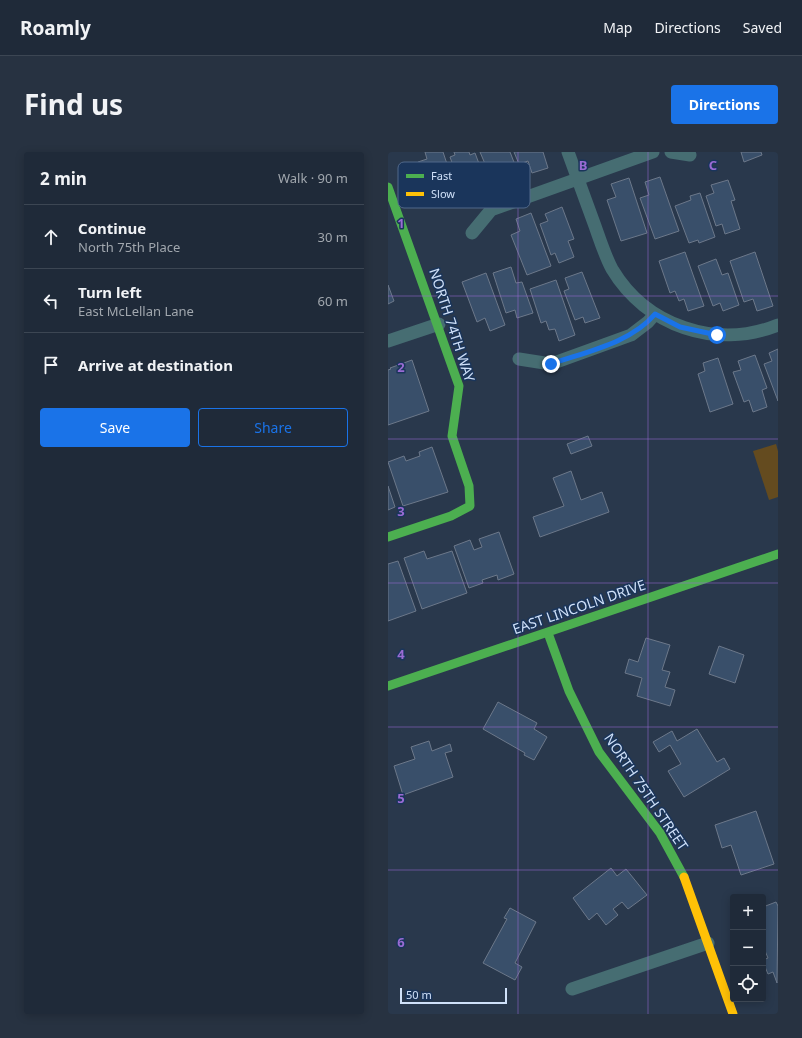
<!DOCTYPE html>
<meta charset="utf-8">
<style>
:root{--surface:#1f2a39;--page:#273241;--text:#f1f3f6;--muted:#a1a7ae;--line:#3c4653;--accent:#1a73e8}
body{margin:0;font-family:"Noto Sans",sans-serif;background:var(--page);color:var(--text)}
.controls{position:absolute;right:12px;bottom:12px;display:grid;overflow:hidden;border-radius:4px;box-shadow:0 2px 10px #0003}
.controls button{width:36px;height:36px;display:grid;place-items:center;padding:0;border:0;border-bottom:1px solid var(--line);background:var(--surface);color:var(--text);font:20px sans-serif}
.scale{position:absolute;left:12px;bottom:10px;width:107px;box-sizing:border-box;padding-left:4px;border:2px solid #d0e1f9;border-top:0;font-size:11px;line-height:14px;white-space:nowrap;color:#d0e1f9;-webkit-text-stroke:3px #1a355b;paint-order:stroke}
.stop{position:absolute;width:12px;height:12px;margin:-9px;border:3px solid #1a73e8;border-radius:50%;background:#fff}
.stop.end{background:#1a73e8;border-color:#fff;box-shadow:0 1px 4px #0008}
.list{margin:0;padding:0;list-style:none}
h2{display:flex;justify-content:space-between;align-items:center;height:52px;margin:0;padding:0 16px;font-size:17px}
h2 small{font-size:13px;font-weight:400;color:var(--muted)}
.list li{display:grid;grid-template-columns:26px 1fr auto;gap:12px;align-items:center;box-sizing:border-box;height:64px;padding:0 16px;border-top:1px solid var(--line)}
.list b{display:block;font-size:15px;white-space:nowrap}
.list p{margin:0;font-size:13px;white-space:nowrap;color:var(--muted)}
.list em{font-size:13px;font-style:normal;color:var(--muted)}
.actions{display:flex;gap:8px;padding:12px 16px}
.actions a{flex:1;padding:9px 0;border:1px solid var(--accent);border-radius:4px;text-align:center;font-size:14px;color:var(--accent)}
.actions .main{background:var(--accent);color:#fff}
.icon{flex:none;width:22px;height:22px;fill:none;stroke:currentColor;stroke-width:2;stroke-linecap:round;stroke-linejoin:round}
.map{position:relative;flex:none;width:390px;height:862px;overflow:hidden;border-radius:4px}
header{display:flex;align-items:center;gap:24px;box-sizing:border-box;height:56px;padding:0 20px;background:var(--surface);border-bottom:1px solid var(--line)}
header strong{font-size:19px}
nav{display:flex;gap:22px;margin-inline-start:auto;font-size:14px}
.intro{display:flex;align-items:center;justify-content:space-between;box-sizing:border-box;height:96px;padding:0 24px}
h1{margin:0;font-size:28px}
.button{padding:10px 18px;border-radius:4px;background:var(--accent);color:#fff;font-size:14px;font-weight:700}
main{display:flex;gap:24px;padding:0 24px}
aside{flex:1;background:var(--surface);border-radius:4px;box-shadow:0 2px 10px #0003}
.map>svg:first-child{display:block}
</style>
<header>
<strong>Roamly</strong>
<nav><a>Map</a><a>Directions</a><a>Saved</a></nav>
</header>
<div class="intro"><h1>Find us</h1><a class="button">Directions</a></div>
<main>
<aside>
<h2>2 min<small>Walk · 90 m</small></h2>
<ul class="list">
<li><svg class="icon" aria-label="ahead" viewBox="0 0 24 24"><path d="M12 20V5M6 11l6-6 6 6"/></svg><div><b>Continue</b><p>North 75th Place</p></div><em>30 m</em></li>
<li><svg class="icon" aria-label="left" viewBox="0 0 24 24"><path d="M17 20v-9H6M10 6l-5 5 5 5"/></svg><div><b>Turn left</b><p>East McLellan Lane</p></div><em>60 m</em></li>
<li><svg class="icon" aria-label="arrive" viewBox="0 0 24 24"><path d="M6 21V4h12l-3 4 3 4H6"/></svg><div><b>Arrive at destination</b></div></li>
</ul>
<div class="actions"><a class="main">Save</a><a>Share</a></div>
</aside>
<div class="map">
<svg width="390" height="862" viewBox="0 0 390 862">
<rect width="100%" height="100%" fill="#29384c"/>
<path fill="#644b1f" d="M388,292l2,7v46l-9,3 -16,-49z"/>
<path fill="#394f6a" stroke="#6c788a" d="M37,0h18l15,45 -9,3 -2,-5 -17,5 -12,-38 9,-3z
M66,0h15l1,3 5,-2 12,32 -15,6 -3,-9 -9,3 -10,-28 5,-2z
M92,0h30l9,23 -11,4 -3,-7 -14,6z
M126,0h29l5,16 -16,5 -4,-12 -9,3z
M353,0h20l1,3 -18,7z
M272,25l19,54 -24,8 -15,-41 9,-3 -4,-13z
M241,26l18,55 -26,8 -14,-41 9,-3 -5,-13z
M340,28l7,20 -4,1 9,28 -15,5 -3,-10 -6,2 -10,-30 8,-3 -3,-8z
M312,41l15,44 -16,6 -1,-3 -9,3 -14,-37 16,-6 -1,-4z
M174,55l12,32 -6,2 6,16 -15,6 -4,-10 -4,2 -11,-31 8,-3 -3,-7z
M143,61l20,53 -24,9 -16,-40 9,-4 -4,-12z
M297,100l19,54 -16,5 -4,-12 -5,2 -4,-10 -5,2 -11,-32z
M367,100l18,54 -16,5 -4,-12 -9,3 -14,-41z
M328,107l6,16 6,-2 11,32 -16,6 -3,-8 -7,3 -15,-40z
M123,115l5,16 6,-1 11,31 -16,5 -2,-8 -9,3 -13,-40z
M194,120l18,46 -15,5 -2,-6 -8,3 -11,-29 5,-2 -4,-11z
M98,121l19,52 -15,6 -5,-13 -8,4 -15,-40z
M168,128l19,55 -16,6 -4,-12 -6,1 -3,-9 -5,2 -11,-34z
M0,133l6,16 -6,3z
M390,197v52l-14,-37 8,-3 -3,-8z
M367,203l12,33 -5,2 5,17 -14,5 -4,-12 -5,2 -11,-30 8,-2 -3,-9z
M330,206l15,46 -23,8 -12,-38 7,-3 -2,-8z
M24,208l17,51 -41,14v-55l3,-1 -1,-1z
M200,284l4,10 -21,8 -4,-10z
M44,295l16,45 -45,14 -15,-44 16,-6 2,5 14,-5 -1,-4z
M183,319l10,29 21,-8 7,20 -69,25 -7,-20 31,-11 -11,-28z
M0,334l7,21 -7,3z
M111,380l15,42 -16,6 -1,-5 -15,5 1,3 -14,5 -15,-42 16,-6 4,10 8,-3 -3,-8z
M36,399l3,8 25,-8 15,42 -45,16 -18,-51z
M10,409l18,50 -28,10v-57z
M258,486l24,7 -8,25 8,2 -5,15 10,3 -5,16 -33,-10 5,-18 -17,-5 4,-14 9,3z
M331,494l25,9 -9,28 -26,-9z
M110,550l39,21 -3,6 13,8 -13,23 -10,-5 1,-2 -42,-24z
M309,577l20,33 7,-4 6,11 -46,28 -16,-26 13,-7 -11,-19 -11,7 -6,-10 19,-11 5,10z
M41,589l3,10 18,-7 2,7 -7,2 8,24 -50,18 -9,-29 21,-7 -4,-12z
M368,659l18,53 -33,11 -10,-30 -9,3 -7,-23z
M223,716l6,8 9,-7 21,26 -19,14 -6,-7 -9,7 5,6 -12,10 -9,-12 -8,7 -16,-22z
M388,750l2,4 -1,77 -4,-11 -5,2 -5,-12v-2l5,-2 -5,-12v-39z
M122,756l26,14 -21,41 7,4 -7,13 -32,-17 24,-44 -3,-1z"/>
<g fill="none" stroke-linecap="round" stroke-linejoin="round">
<path stroke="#466d72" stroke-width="13" d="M180,0c9,25 18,50 27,74 5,14 10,30 17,43 34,57 104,81 166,56
M283,0l19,3
M84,81l19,-23 162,-58
M0,189l51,-17
M131,207l32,5 80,-29 17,-13 7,-8
M184,837l136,-46"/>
<path stroke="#4caf50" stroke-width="9" d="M0,35l71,199 -7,50 17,50 1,20 -19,10 -63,21
M160,481l21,58 30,61 61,81 24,44
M0,534l390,-132"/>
<path stroke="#ffc107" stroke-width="9" d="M296,725l49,137"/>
</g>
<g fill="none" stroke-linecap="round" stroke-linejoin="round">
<path stroke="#1a73e8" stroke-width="5" d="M163,212c34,-12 80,-21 104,-50l25,13 37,8"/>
</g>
<path fill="none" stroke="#996bd3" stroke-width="1" stroke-opacity="0.55" d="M130,0v862M260,0v862M0,144h390M0,287h390M0,431h390M0,575h390M0,718h390"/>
<g text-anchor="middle" stroke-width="3" stroke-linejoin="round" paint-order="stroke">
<g font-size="14" fill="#d0e1f9" stroke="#1a355b">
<text transform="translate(64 173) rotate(72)" y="5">NORTH 74TH WAY</text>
<text transform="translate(191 455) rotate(-19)" y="5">EAST LINCOLN DRIVE</text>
<text transform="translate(258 640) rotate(56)" y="5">NORTH 75TH STREET</text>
</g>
</g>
<rect x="10" y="10" width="132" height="46" rx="6" fill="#1a355b" stroke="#51698a" stroke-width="1"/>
<rect x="18" y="22" width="18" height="4" fill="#4caf50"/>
<rect x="18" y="40" width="18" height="4" fill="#ffc107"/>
<g font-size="11" fill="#d0e1f9">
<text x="43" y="28">Fast</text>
<text x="43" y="46">Slow</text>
</g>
<g font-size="13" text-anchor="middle" font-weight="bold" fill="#996bd3" stroke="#1a355b" stroke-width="3" stroke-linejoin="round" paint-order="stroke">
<text x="195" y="18">B</text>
<text x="325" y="18">C</text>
<text x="13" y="76">1</text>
<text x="13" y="220">2</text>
<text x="13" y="364">3</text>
<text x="13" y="507">4</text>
<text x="13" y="651">5</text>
<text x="13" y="795">6</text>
</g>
</svg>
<div class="controls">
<button>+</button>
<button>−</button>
<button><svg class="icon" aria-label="locate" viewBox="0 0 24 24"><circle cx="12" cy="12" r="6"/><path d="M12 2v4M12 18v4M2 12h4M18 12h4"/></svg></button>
</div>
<div class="scale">50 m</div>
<div class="stop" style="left:329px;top:183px"></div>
<div class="stop end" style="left:163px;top:212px"></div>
</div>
</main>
